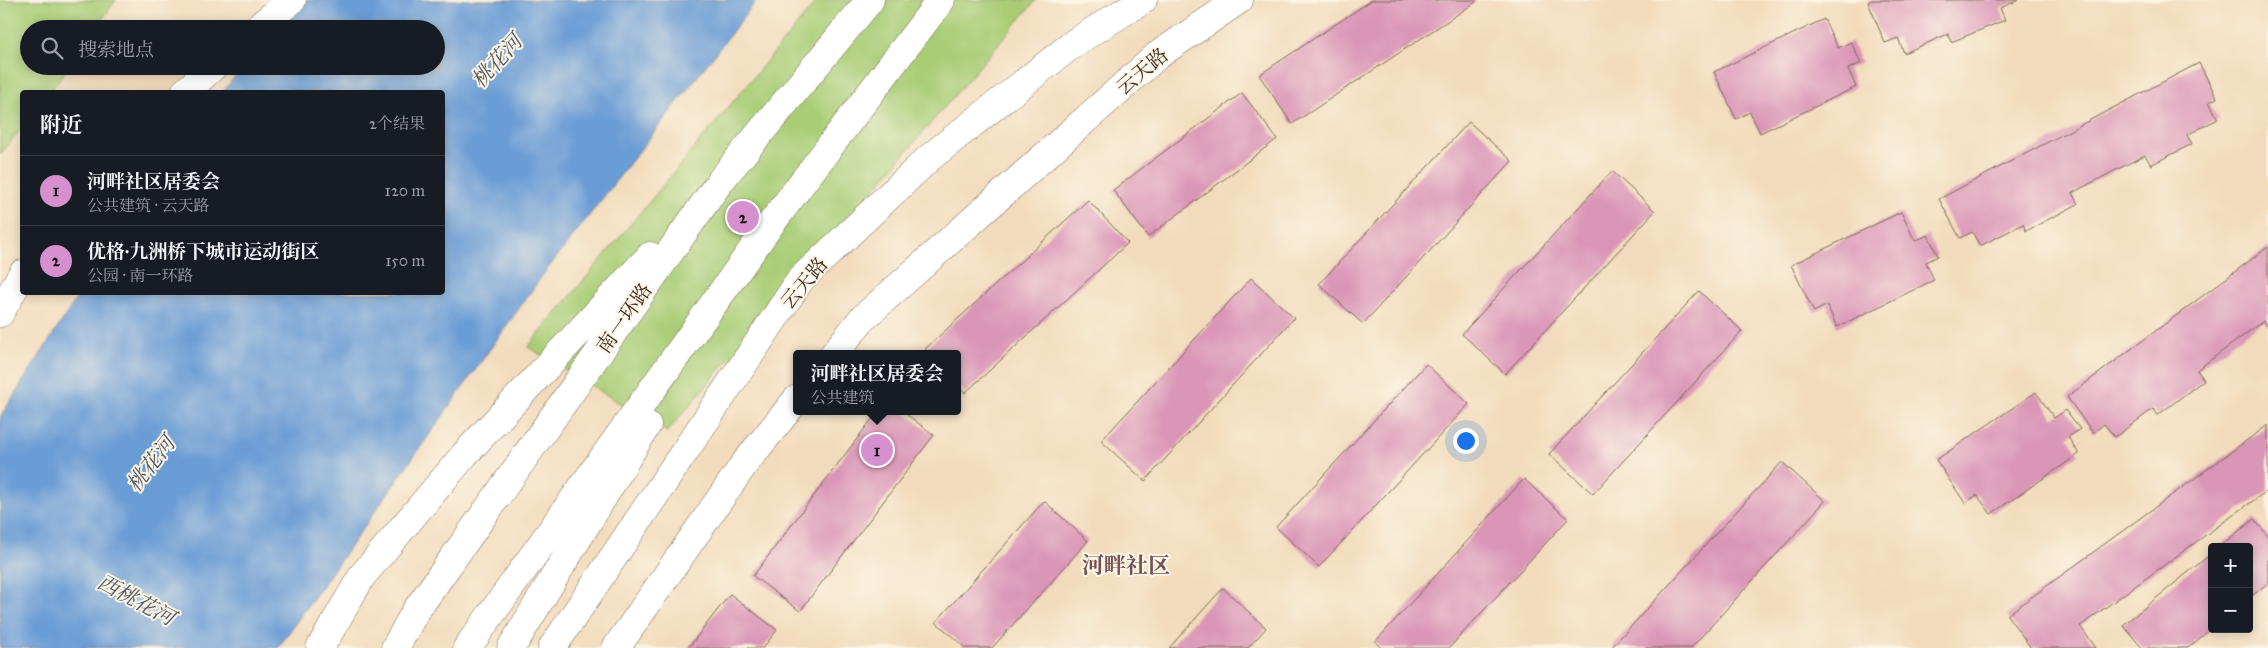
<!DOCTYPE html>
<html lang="zh">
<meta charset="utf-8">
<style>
:root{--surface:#171b24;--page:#242831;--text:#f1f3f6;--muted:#9ea1a6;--line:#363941;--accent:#d690ce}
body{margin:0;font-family:"IM FELL Great Primer","Noto Serif SC",serif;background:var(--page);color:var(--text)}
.controls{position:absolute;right:15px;bottom:15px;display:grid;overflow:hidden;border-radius:5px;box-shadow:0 2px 12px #0003}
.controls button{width:45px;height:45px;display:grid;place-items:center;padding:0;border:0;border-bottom:1px solid var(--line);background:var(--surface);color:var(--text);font:25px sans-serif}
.you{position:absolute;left:1465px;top:440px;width:18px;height:18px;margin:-12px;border:4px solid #fff;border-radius:50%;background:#1a73e8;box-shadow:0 0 0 8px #1a73e833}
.badge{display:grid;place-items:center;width:32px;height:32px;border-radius:50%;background:var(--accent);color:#111;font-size:16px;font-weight:700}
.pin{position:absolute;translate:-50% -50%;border:2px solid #fff;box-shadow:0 1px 5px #0006}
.popup{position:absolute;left:793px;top:350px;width:168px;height:65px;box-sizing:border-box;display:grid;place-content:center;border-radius:5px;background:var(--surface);filter:drop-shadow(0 1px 4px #0005);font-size:16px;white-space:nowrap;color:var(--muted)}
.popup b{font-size:19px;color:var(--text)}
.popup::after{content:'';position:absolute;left:50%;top:100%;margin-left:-10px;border:10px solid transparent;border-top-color:var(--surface)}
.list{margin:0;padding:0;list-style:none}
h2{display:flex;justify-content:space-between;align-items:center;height:65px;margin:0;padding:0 20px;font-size:21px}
h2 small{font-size:16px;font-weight:400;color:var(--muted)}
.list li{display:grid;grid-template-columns:32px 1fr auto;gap:15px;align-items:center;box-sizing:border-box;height:70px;padding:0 20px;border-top:1px solid var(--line)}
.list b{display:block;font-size:19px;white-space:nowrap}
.list p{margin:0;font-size:16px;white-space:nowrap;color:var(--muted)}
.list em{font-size:16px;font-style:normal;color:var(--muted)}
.icon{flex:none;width:28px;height:28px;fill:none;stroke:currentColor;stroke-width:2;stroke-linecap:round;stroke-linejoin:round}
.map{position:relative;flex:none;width:2268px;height:648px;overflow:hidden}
.search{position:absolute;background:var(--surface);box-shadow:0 2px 12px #0003;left:20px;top:20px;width:425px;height:55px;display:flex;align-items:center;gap:12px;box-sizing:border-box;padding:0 18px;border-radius:28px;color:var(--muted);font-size:19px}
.panel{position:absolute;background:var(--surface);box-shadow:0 2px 12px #0003;left:20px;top:90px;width:425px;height:205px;border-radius:5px}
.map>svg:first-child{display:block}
</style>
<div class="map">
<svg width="2268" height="648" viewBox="0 0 2268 648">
<rect width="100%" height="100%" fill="#fcf5e5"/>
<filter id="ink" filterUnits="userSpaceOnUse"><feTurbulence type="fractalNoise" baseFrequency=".02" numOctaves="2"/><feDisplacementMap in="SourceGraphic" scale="10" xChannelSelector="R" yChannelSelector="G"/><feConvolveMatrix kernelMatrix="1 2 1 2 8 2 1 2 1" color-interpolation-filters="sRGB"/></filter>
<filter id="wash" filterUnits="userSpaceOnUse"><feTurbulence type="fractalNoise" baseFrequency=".0096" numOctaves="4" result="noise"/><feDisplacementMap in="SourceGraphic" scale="20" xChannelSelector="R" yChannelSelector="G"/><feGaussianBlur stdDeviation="1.12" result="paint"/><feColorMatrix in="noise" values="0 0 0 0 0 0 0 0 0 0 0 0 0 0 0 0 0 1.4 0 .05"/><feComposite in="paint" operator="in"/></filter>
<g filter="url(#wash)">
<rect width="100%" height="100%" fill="#f2dbbc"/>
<path fill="#a8cd76" stroke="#727c4a" d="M0,0h116l-21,29h-66v37h40l-19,26h-28v35l-22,28z
M818,0h218l-369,432 -139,-85z"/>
<path fill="#6b9cd5" stroke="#53637a" d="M296,0h461l-215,276 -264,372h-278v-231l80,-124 362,-1v-200h-219l20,-26h193v-37h-163z"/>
<g id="blocks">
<path fill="#da96b7" d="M1372,0h103l1,2 -184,122 -33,-49z
M1872,0h147l-19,8 5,12 -54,22 -3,-8 -44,19 -6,-15 -13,5 -17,-41z
M1824,19l14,29 13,-6 10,21 -13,6 8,18 -96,46 -10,-21 -14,7 -22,-47z
M2199,63l18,35 -8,4 9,17 -31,16 5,9 -41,21 -6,-10 -73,38 6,11 -52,27 -3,-7 -43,22 -8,-14 -12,6 -21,-39z
M1242,93l35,46 -129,98 -35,-47z
M1469,122l43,39 -149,163 -44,-40z
M1612,171l43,40 -150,163 -43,-40z
M1088,200l40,43 -163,150 -8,-9v-30h-28l-4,-5z
M1901,212l14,29 13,-6 10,21 -12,6 8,18 -97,47 -10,-22 -13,7 -23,-47z
M2268,247v80l-5,-6 -66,49 7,10 -46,35 -5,-6 -38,28 -11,-13 -11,9 -26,-36z
M1251,278l43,40 -149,163 -44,-40z
M1699,291l43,40 -149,163 -44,-40z
M1426,364l43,40 -150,163 -43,-40z
M2036,392l18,26 12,-8 14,19 -12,8 11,17 -88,60 -14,-19 -12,8 -29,-43z
M878,411h24l32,24 -134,176 -47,-35z
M2268,425v65l-188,136 16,22h-65l-24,-33z
M1782,462l43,39 -134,147h-80z
M1524,479l44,40 -119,129h-68l-6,-6z
M1044,501l44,40 -96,107h-27l-29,-26z
M2254,519l14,17v47l-19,15v-51h-30z
M2212,553v75l-24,20h-46l-19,-23z
M1223,588l43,40 -18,20h-79z
M730,594l47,36 -14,18h-75z"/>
</g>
</g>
<g filter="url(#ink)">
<use href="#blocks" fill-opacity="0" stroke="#7b6855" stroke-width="1"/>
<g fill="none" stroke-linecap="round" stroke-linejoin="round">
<defs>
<path id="major" d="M834,354l28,-35 296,-264 81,-55
M552,648l249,-369 127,-120 146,-116 69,-43
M616,648l129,-185 52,-64"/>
<path id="highway" d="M256,29l36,-29
M185,92l29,-26
M0,313l22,-39
M320,648l42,-72 103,-122 185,-198
M395,648l20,-36 306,-432 149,-180
M467,648l303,-423 171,-225
M511,648l136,-223"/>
</defs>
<use href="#major" stroke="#7b6855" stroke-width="29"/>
<use href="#highway" stroke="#7b6855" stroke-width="29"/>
<use href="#major" stroke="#fff" stroke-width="28"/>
<use href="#highway" stroke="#fff" stroke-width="28"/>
</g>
</g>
<g text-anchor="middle" stroke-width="4" stroke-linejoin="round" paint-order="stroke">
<g font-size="20" fill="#3b2a1e" stroke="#fcf5e5">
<text transform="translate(1142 71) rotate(-40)" y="7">云天路</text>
<text transform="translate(804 283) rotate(-50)" y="7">云天路</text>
<text transform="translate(624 318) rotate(-55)" y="7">南一环路</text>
</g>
<g font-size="21" font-style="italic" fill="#4e5867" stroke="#fcf5e5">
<text transform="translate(497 61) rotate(-48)" y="7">桃花河</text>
<text transform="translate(151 464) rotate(-52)" y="7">桃花河</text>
<text transform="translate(136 600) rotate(28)" y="7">西桃花河</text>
</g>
<g font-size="22" font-weight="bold" fill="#735054" stroke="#fcf5e5">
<text x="1126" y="573">河畔社区</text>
</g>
</g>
</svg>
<div class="controls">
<button>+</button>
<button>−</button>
</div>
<div class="you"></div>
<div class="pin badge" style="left:877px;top:450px">1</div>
<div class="popup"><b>河畔社区居委会</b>公共建筑</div>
<div class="pin badge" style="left:743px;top:217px">2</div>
<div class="search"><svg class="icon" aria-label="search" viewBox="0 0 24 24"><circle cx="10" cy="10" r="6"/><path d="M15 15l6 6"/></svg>搜索地点</div>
<section class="panel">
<h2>附近<small>2个结果</small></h2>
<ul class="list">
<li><span class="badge">1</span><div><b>河畔社区居委会</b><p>公共建筑 · 云天路</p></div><em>120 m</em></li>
<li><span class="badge">2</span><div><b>优格·九洲桥下城市运动街区</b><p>公园 · 南一环路</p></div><em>150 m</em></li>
</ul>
</section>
</div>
